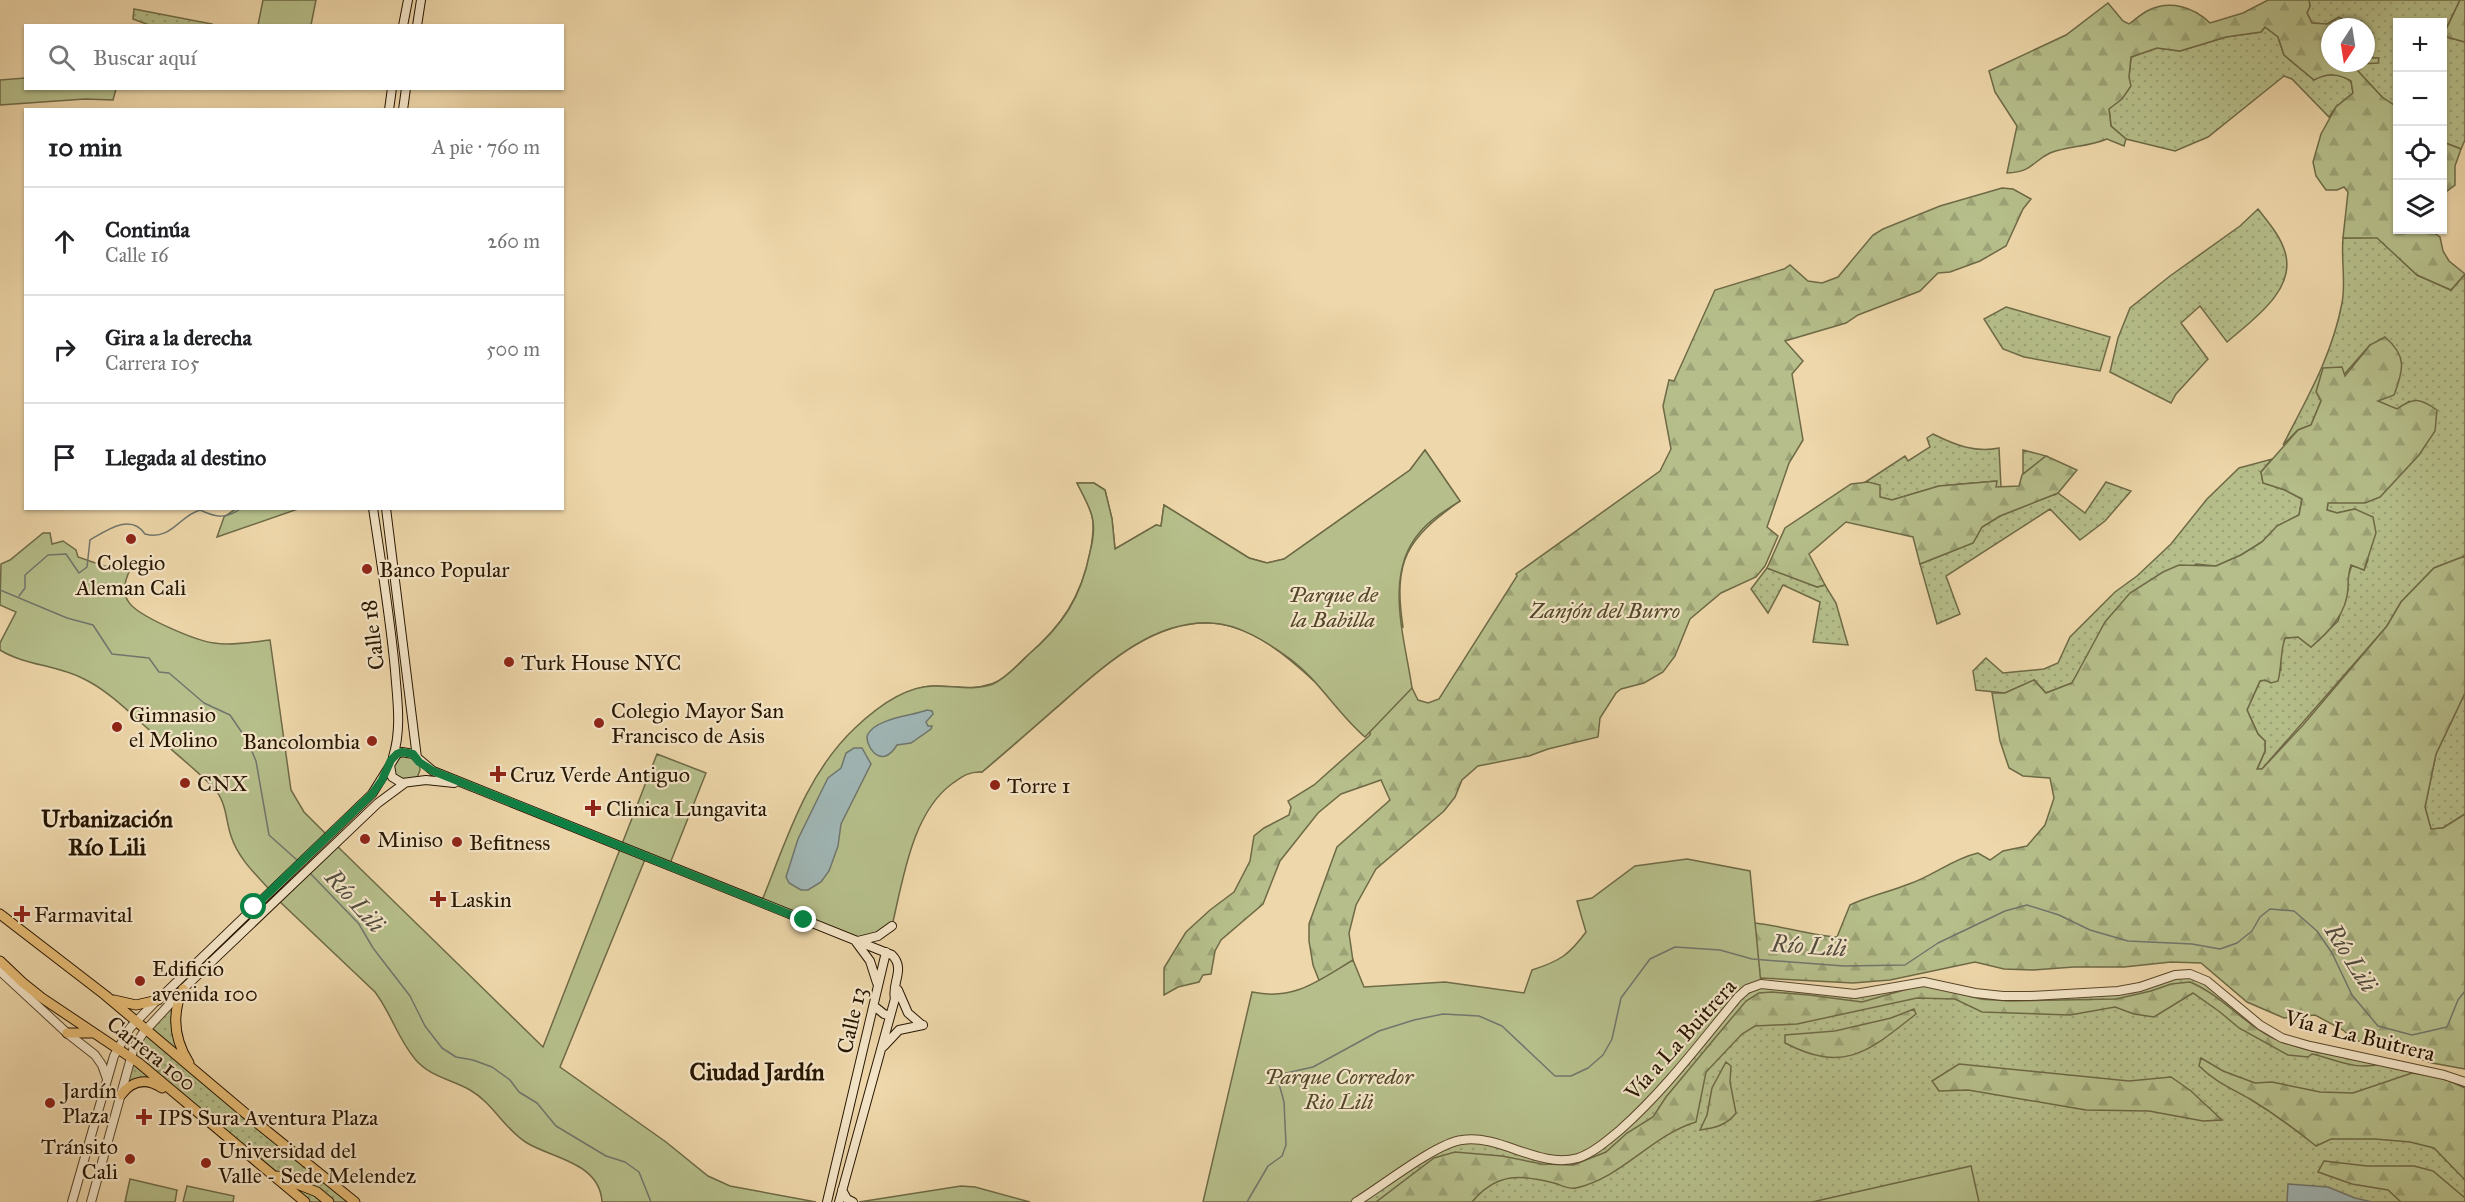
<!DOCTYPE html>
<html lang="es">
<meta charset="utf-8">
<style>
:root{--surface:#fff;--page:#f2f2f2;--text:#202124;--muted:#757577;--line:#e0e0e0}
body{margin:0;font-family:"IM FELL Great Primer",serif;background:var(--page);color:var(--text)}
.controls{position:absolute;right:18px;top:18px;display:grid;overflow:hidden;border-radius:0px;box-shadow:0 2px 4px #0004}
.controls button{width:54px;height:54px;display:grid;place-items:center;padding:0;border:0;border-bottom:2px solid var(--line);background:var(--surface);color:var(--text);font:30px sans-serif}
.compass{position:absolute;left:2321px;top:18px;width:54px;height:54px;border-radius:50%;background:var(--surface);box-shadow:0 2px 4px #0004;rotate:192deg}
.stop{position:absolute;width:18px;height:18px;margin:-14px;border:4px solid #0b8043;border-radius:50%;background:#fff}
.stop.end{background:#0b8043;border-color:#fff;box-shadow:0 2px 6px #0008}
.list{margin:0;padding:0;list-style:none}
h2{display:flex;justify-content:space-between;align-items:center;height:78px;margin:0;padding:0 24px;font-size:26px}
h2 small{font-size:20px;font-weight:400;color:var(--muted)}
.list li{display:grid;grid-template-columns:39px 1fr auto;gap:18px;align-items:center;box-sizing:border-box;height:108px;padding:0 24px;border-top:2px solid var(--line)}
.list b{display:block;font-size:22px;white-space:nowrap}
.list p{margin:0;font-size:20px;white-space:nowrap;color:var(--muted)}
.list em{font-size:20px;font-style:normal;color:var(--muted)}
.icon{flex:none;width:33px;height:33px;fill:none;stroke:currentColor;stroke-width:2;stroke-linecap:round;stroke-linejoin:round}
.map{position:relative;flex:none;width:2465px;height:1202px;overflow:hidden}
.search{position:absolute;background:var(--surface);box-shadow:0 2px 4px #0004;left:24px;top:24px;width:540px;height:66px;display:flex;align-items:center;gap:15px;box-sizing:border-box;padding:0 21px;border-radius:0px;color:var(--muted);font-size:22px}
.panel{position:absolute;background:var(--surface);box-shadow:0 2px 4px #0004;left:24px;top:108px;width:540px;height:402px;border-radius:0px}
.map>svg:first-child{display:block}
</style>
<div class="map">
<svg width="2465" height="1202" viewBox="0 0 2465 1202">
<defs>
<pattern id="grass-dots" width="8" height="8" patternUnits="userSpaceOnUse" patternTransform="scale(1.5)"><rect width="8" height="8" fill="#b6bf8b"/><path d="M2 2h.1M6 6h.1" fill="none" stroke="#9ca376" stroke-width="1.8" stroke-linecap="round"/></pattern>
<pattern id="forest-firs" width="22" height="20" patternUnits="userSpaceOnUse" patternTransform="scale(1.5)"><rect width="22" height="20" fill="#b6bf8b"/><path d="M5 1l3.5 6h-7zM16 11l3.5 6h-7z" fill="#9ca376"/></pattern>
</defs>
<rect width="100%" height="100%" fill="#eed7aa"/>
<filter id="stains"><feTurbulence type="fractalNoise" baseFrequency=".00333" numOctaves="4"/><feColorMatrix values="0 0 0 0 .2 0 0 0 0 .09 0 0 0 0 .02 0 0 0 .5 -.17"/></filter>
<radialGradient id="worn" r=".72"><stop offset=".6" stop-color="#630" stop-opacity="0"/><stop offset="1" stop-color="#630" stop-opacity=".3"/></radialGradient>
<path fill="url(#grass-dots)" stroke="#6e6a46" stroke-width="1.5" d="M2309,0h151l-17,35 -1,-13h-44l-1,85h-2l-13,-10 -24,-26 3,-7 17,-2v-4h-12v-31h-17l-3,-6 -19,3 -15,-1 -5,-10 3,-7z
M134,9l78,15 -1,2 -62,-1 -16,-6z
M2265,27l13,10 6,18 29,24c14,-6 25,-6 38,2l2,12 -17,14 -7,10 -37,-38 -8,-3 -76,61 -33,14 -49,-12 -15,-13 -2,-18c20,-14 20,-27 22,-51l26,-9 23,3 46,-14 35,-5z
M2443,36l22,6v98l-4,9 -18,-7z
M2258,209c10,13 22,26 27,43 12,38 -34,69 -58,90l-27,-36 -19,17 27,36 -32,35 -5,9 -61,-31 8,-34 12,-30 40,-32 70,-50z
M2377,237l40,38 34,15 14,-16v282l-31,12 -33,34 -14,24 -125,143 -5,1 8,-19v-10l-7,-7 -11,-24 13,-29 5,-1 16,-10 -1,-18 5,-14 13,-1 13,10 27,-26 10,-31 -1,-11 5,-14 12,5 4,-10 -13,-51 -18,4 -10,-3 1,-8h17l65,-101 -13,8 -16,-5 -3,-3 3,-2 -11,-54 -49,56 -10,24 -13,5 -15,15c24,-47 49,-89 59,-142 4,-21 -1,-43 1,-65z
M2006,307l104,30 -10,34 -76,-14 -21,-8 -19,-30z
M1933,434c22,11 42,19 66,14l2,39 -5,1v-7l-57,5 -47,14 -12,-3 -12,-15 -4,1 41,-27 3,5 22,-14 -3,-9z
M2023,450l23,6 -23,18z
M2272,459l-11,13 2,11 22,7 17,9 -3,16 -22,11 -15,16 -21,13 -25,11 -20,-2 -108,92 -16,27 -26,10 -12,-13 -29,13 -29,-3 -3,-19 13,-13 17,15 41,-4 14,-6 12,-26 45,-45 22,-16 34,-32 36,-45 32,-31z
M2106,482l25,9 -26,30 -25,19 -30,-31 -104,67 14,38 -23,10 -17,-60 53,-21 9,-16 18,-11 58,-23 27,20z
M1767,568l50,19 8,-2 11,18 12,42 -35,-3 7,-40 -37,-17 -15,28 -17,-24z
M2465,693v121l-22,14 -12,1 -6,-22 11,-53z
M2175,975h19l88,63 183,44v120h-1109l81,-52 301,-153 16,-11 90,7 66,-10 93,13 115,-5z
M183,989l-8,29 18,52 162,132h-50l-115,-95 -36,-25 -28,6 8,-41z"/>
<path fill="url(#forest-firs)" stroke="#6e6a46" stroke-width="1.5" d="M2268,0h41l1,6 -3,7 5,10 15,1 12,-7 7,4 3,6h-19v36h36v-5h13l-1,5 -17,1 -3,7 24,26 15,10v21l-2,2 3,4v96h32l10,7 3,14 6,10 16,13 -14,16 -34,-15 -40,-37h-34l5,-46 -4,-5 -7,3h-11l-10,-14 -3,-14 8,-28 15,-27 17,-14 -2,-12c-13,-8 -23,-8 -37,-1l-30,-25 -6,-18 -13,-10 -4,5 -35,5 -46,14 -23,-3 -26,9 -2,20 2,9 -9,13 -13,10 2,17 15,13 -2,7 -17,-7c-19,8 -39,7 -57,14 -19,9 -17,19 -43,20l10,-47 -22,-34 -6,-21 77,-36 42,-32 15,18 6,3c6,-4 13,-11 20,-14 21,-10 45,-3 61,13l33,-10z
M2460,0h5v42l-22,-6z
M2443,142l18,7 -6,17v19l-12,9z
M2002,188l11,1 18,10 -8,10 -17,37 -26,15 -30,11 -12,1 -18,18 -62,24 -12,8 -61,18 18,20 -11,13 11,66 -14,23 -22,64 11,9 -13,30 -9,11 -35,16 -31,26 -15,37 -12,16 -19,11 -23,6 -5,4 -16,25 -2,19 -50,12 -19,7 -51,10 -16,14 -7,17 -11,14 -68,58 -20,36 -7,28 4,28 11,29 40,-1 36,-4 38,4 50,17 34,19 30,-18c5,-24 9,-59 21,-80 12,-20 88,-32 109,-26 14,4 24,9 33,22 28,3 54,12 82,14l13,-32c19,-9 39,-13 59,-21 24,-8 43,-25 69,-31l12,7 13,-9 24,-5 18,-21 9,-27 -4,-20 -27,-2 -14,-8 -9,-27 -8,-48h13l29,-13 12,13 26,-10 33,-61 25,-29 33,-21 16,-7 37,1 25,-11 21,-13 15,-16 22,-11 3,-16 -17,-9 -22,-7 -2,-11 37,-42 13,-5 10,-24 -5,-9 7,-24 19,-1 3,9 25,-31 15,-8c22,19 19,32 9,58l-16,6 19,8c17,-12 23,-11 40,1l-2,21 -16,24 -39,42 -15,6h-37l-1,7 10,3 18,-4 18,8 3,16 -12,37 -13,-5c-3,9 -3,14 -3,23 -1,25 -19,44 -37,59l-13,-10 -13,1c-5,15 -3,28 -7,43l-7,2 -6,-3 -5,1 -13,29 11,24 7,7v10l-8,18h5l41,-44 84,-99 14,-24 33,-34 31,-12v137l-29,61 -11,53 6,22 12,-1 22,-14v255l-33,-6 -42,-14 -36,-9 -11,-10 -28,-15 -31,3 -37,-16 -46,-39 -30,-1 -47,5h-50l-41,3 -29,-1 -29,-7 -85,18 -37,3 -93,-5 -7,2 -95,113 -10,1 -7,-3 8,-7 43,-75 3,-32 -6,-18 -16,-3 -25,17 -15,20 -19,17 -15,61 -9,8 -21,7 -31,-1 -15,-13 -9,-21 -13,-19 -48,-9 -40,2 -20,6 -14,12 -19,9 -11,11 -19,5 -21,10 -12,12c0,19 2,38 -6,55 -9,19 -30,36 -33,57h-32l3,-16 25,-32 12,-42v-34l5,-25 30,-32 15,-11 6,-22 -9,-23 -4,-24v-17l28,-77 53,-47 -9,-20 -40,14 -23,19 -38,48 -17,43 -42,36 -6,11 -4,23 -8,1 -4,7 -21,5 -14,8v-27l22,-36 24,-22 24,-18 16,-31 4,-25 10,-8 25,-13 2,-8 -3,-6 26,-16 56,-50c1,-18 -7,-22 15,-30l2,-9c-12,-3 -16,-6 -18,-19h-30l-25,4c-28,-26 -62,-55 -102,-58 -60,-5 -116,50 -157,86 -24,21 -48,42 -73,63l-15,-2 -9,4 -14,10 -19,23 -7,12 -7,24 -20,78 -24,9 -31,-6 -45,-17 -12,-9 -5,-8 5,-10 7,-3c3,7 11,12 18,13 31,3 32,-54 40,-72 7,-19 17,-36 27,-54l-9,-16 -17,3 12,-13 9,1 3,8 12,10 9,-1 10,-12c13,-1 18,6 31,8 38,8 52,-12 80,-31 11,-7 22,-14 19,-29l-8,2 -29,19 -29,1 -37,-3 -25,4 -8,6 -9,1 -2,-5 2,-13c14,-9 29,-17 47,-18 20,-1 39,5 59,-2 14,-4 25,-18 36,-28 34,-29 54,-59 63,-103 2,-11 5,-26 2,-37 -3,-11 -10,-23 -15,-33h17l11,7 7,29 3,30 41,-24 5,1 3,-21 85,53 18,5 17,-4 126,-89 15,-20 35,51c-54,38 -67,60 -57,126 -20,8 -22,27 -28,44l15,-6 13,4 5,16 4,3 6,12 10,3 11,-4 78,-123 -1,-2 144,-103 11,-22 -8,-43 6,-26 5,1 41,-91 69,-21 6,-4 18,16 14,2 16,-6 35,-42 10,-6 57,-23z
M2046,456l31,14 -19,23 -58,23 -18,11 -9,16 -53,21 -7,-27 -67,-15 -37,32 16,31 -8,2 -50,-19 18,-40 66,-44 17,-2 12,3v12l12,3 47,-14 58,-5 -1,6 23,-1 3,-11z
M2190,982c31,13 52,40 81,55 33,16 73,19 109,27 -24,7 -45,-5 -68,-10l-4,3 -20,-2 -49,-27 -19,-16 -27,-19 -39,24 -20,-3 -19,-7 -45,8 -88,-3 -27,-13 -38,-1 -120,26 -42,2 -13,8 -36,38 -10,50c-44,13 -74,56 -120,66 -6,2 -15,-3 -22,-5 -34,-9 -58,-10 -82,19h-96l58,-44 21,-6 47,4 40,8 31,1 33,-13 21,-19 26,-16 13,-20 64,-77 16,-19 13,-8 13,-1 37,3 53,7 56,-16h14l49,13 29,2 106,-2 35,-8 20,-7z
M1914,1009l2,5c-47,37 -71,60 -131,29v-8l50,-4 56,-13z
M2201,1058l22,13 32,12 17,-1 48,10 33,1 59,-20 29,4 24,11v92l-31,-32 -24,-6 -35,-3h-44l-15,7c-21,-17 -43,-33 -66,-47 -21,-12 -33,-16 -51,-33z
M1726,1062l5,4 -1,16 6,31c-9,12 -21,15 -36,17l7,-15 5,-27z
M1959,1064l170,17 42,-4 20,14 31,29 -19,1 -54,-10 -63,-1 -118,-20 -29,1 -7,-10z
M2324,1161l43,5h47l19,5 32,27v4h-64l-13,-12 -36,-6 -34,-12z"/>
<path fill="#b6bf8b" stroke="#6e6a46" stroke-width="1.5" d="M263,0h53l-5,25h-53z
M25,78l1,10 90,1 -3,11 -28,-1 -85,6v-25z
M1425,450l35,51c-14,9 -29,18 -40,31 -37,42 -15,107 -8,156l-47,49c-28,-24 -46,-57 -76,-79 -22,-16 -50,-34 -78,-35 -61,-3 -111,47 -153,83 -25,22 -50,44 -76,66 -12,-1 -19,4 -29,11 -41,29 -50,97 -61,143l-30,15 -101,-38c25,-61 44,-128 94,-175 21,-20 49,-42 79,-42 20,0 40,5 59,-2 13,-6 25,-19 35,-29 35,-30 53,-57 62,-103 3,-11 5,-25 2,-36 -3,-11 -10,-23 -15,-33h17l11,7 7,29 3,30 41,-24 5,1 3,-21 85,53 18,5 17,-4 126,-89z
M237,508h61v1l-81,28 7,-20z
M43,533h7l2,11 11,-3 13,9 2,7 26,9 26,4c-5,10 -8,22 -2,31 8,15 69,40 86,42 18,3 38,-1 56,-3l21,150 13,22 24,24 -57,55c-15,-16 -33,-33 -40,-55 -6,-18 -4,-35 -19,-50 -17,-17 -37,-33 -55,-49 -23,-20 -47,-46 -75,-59 -26,-13 -58,-13 -82,-28v-7l16,-31 -16,-7 1,-41 9,-4z
M402,752l17,10 1,8 -3,8 -12,5 -16,-13z
M657,754l49,19 -37,93 -23,-9 -86,210 106,75 42,34 22,10 86,16h-214c-2,-39 -48,-43 -75,-59 -22,-13 -34,-40 -57,-53 -19,-11 -40,-13 -55,-31 -17,-20 -24,-46 -40,-67l-98,-93 58,-55 208,203z
M1687,859l63,12 11,113 -14,5 -73,87 -63,62 -43,22 -100,-21 -17,4 -95,59h-153l49,-210c42,9 66,-11 101,-32l11,27 81,-5 79,11 8,-23c28,-9 37,-15 54,-38l-9,-31 15,-3 43,-32z
M1971,1166l8,36h-167z
M130,1179l47,11 -2,12h-50z
M187,1186l47,10 -1,6h-50z
M961,1186l14,1 55,15h-171z"/>
<path fill="#a0b6b5" stroke="#70766d" stroke-width="1.5" d="M927,710l5,1 1,3 -7,8 2,4h4l-1,3 -20,14 -14,2c-17,28 -34,-3 -29,-11 9,-16 44,-18 59,-24z
M854,748h8l9,16 -30,60 -3,22 -9,25 -8,11 -13,8h-7l-12,-7 -3,-6 12,-38 22,-45 8,-16 13,-10 5,-15z
M2288,1184l40,3 27,11 17,4h-85z"/>
<g fill="none" stroke-linecap="round" stroke-linejoin="round">
<path stroke="#70766d" stroke-width="1.5" d="M0,590l67,28 26,7 19,29 37,4 10,14 10,1 35,30 26,12 17,25 9,21 13,74 28,25
M19,596l6,-8v-13l23,-20 18,-1 13,19 8,-6 3,-27c17,-10 41,-27 55,-6 26,7 34,-18 55,-24 17,8 26,9 42,-2
M309,872l50,52 14,24 37,48 15,30 17,22 14,9 17,3 19,7 18,13 9,12 18,11 19,23 50,30 19,6 14,10 12,30
M1247,1202l21,-36 14,-10 4,-11 -2,-43 -6,-22 4,-6 31,-7 66,-36 35,-11 29,-6 36,2 23,10 53,50h16l17,-8 15,-13 9,-16 9,-41 29,-39 25,-12 45,3 32,9 92,7 61,-1 33,-22 67,-32 22,-6 32,10 31,15 38,11 64,3 28,5 17,-6 15,-12 8,-14 10,-8 24,2 23,20 15,22 20,42 26,31 34,9 35,-8 11,-27 7,-9"/>
<defs>
<path id="tertiary" d="M0,971l67,62 28,22 7,10 5,14
M72,1202l42,-146 16,-28 27,-28
M91,1202l43,-155 9,-14 37,-40
M1356,1202c25,-15 80,-59 106,-62 39,-6 76,29 116,18 15,-5 30,-18 42,-28 45,-40 80,-87 118,-133l9,-8 14,-5 94,10 69,-12 51,11 28,3h27l88,-5 22,-4 35,-12 15,-1 17,7 53,44 22,13 28,8 134,29 21,7"/>
<path id="secondary" d="M403,26l5,-26
M417,26l4,-26
M389,110l3,-22
M403,110l3,-22
M373,508c8,54 17,108 22,162 2,29 7,58 -2,87
M386,508l31,250
M390,765l2,12 10,6 24,-3 28,3
M858,941l20,-5 14,-10
M856,942l14,19 7,22
M183,989l195,-186 27,-20
M898,990l10,23 14,12
M158,1000l214,-206 25,-40 5,-2 11,2 20,17 459,184c14,14 -1,28 3,44
M874,1006l10,8 6,2
M884,1046l15,-16 24,-5
M842,1190l5,9 6,3
M827,1202l59,-250
M839,1202l57,-207"/>
<path id="primary" d="M0,914l105,81 146,123 104,84
M0,961l22,21 20,16 97,65 166,139
M183,989c-12,26 -9,50 6,74
M114,1000l22,5 22,-5
M67,1033h27
M121,1095c11,-15 26,-17 41,-7
M277,1176l40,16 12,10"/>
</defs>
<use href="#tertiary" stroke="#59462a" stroke-width="10"/>
<use href="#secondary" stroke="#271500" stroke-width="10"/>
<use href="#primary" stroke="#271500" stroke-width="11"/>
<use href="#tertiary" stroke="#f4e5c8" stroke-width="8"/>
<use href="#secondary" stroke="#f4e5c8" stroke-width="8"/>
<use href="#primary" stroke="#e7bc75" stroke-width="9"/>
</g>
<g fill="none" stroke-linecap="round" stroke-linejoin="round">
<path stroke="#0b8043" stroke-width="8" d="M254,907l118,-113 10,-14 9,-20 6,-6 5,-2 11,2 6,8 14,9 371,149"/>
</g>
<g fill="#8f2418" stroke="#f4e5c8" stroke-width="2">
<circle cx="131" cy="539" r="6"/>
<circle cx="367" cy="569" r="6"/>
<circle cx="509" cy="662" r="6"/>
<circle cx="599" cy="723" r="6"/>
<circle cx="117" cy="727" r="6"/>
<circle cx="372" cy="741" r="6"/>
<path d="M495 765h6v6h6v6h-6v6h-6v-6h-6v-6h6z"/>
<circle cx="185" cy="783" r="6"/>
<circle cx="995" cy="785" r="6"/>
<path d="M590 799h6v6h6v6h-6v6h-6v-6h-6v-6h6z"/>
<circle cx="365" cy="839" r="6"/>
<circle cx="457" cy="842" r="6"/>
<path d="M435 890h6v6h6v6h-6v6h-6v-6h-6v-6h6z"/>
<path d="M19 905h6v6h6v6h-6v6h-6v-6h-6v-6h6z"/>
<circle cx="140" cy="981" r="6"/>
<circle cx="50" cy="1103" r="6"/>
<path d="M141 1108h6v6h6v6h-6v6h-6v-6h-6v-6h6z"/>
<circle cx="130" cy="1159" r="6"/>
<circle cx="206" cy="1163" r="6"/>
</g>
<g text-anchor="middle" stroke-width="4.5" stroke-linejoin="round" paint-order="stroke">
<g font-size="22" fill="#271500" stroke="#f4e5c8" text-anchor="start">
<text x="131" y="570" text-anchor="middle">Colegio<tspan x="131" dy="25">Aleman Cali</tspan></text>
<text x="379" y="577">Banco Popular</text>
<text x="521" y="670">Turk House NYC</text>
<text x="611" y="718">Colegio Mayor San<tspan x="611" dy="25">Francisco de Asis</tspan></text>
<text x="129" y="722">Gimnasio<tspan x="129" dy="25">el Molino</tspan></text>
<text x="360" y="749" text-anchor="end">Bancolombia</text>
<text x="510" y="782">Cruz Verde Antiguo</text>
<text x="197" y="791">CNX</text>
<text x="1007" y="793">Torre 1</text>
<text x="606" y="816">Clinica Lungavita</text>
<text x="377" y="847">Miniso</text>
<text x="469" y="850">Befitness</text>
<text x="450" y="907">Laskin</text>
<text x="34" y="922">Farmavital</text>
<text x="152" y="976">Edificio<tspan x="152" dy="25">avenida 100</tspan></text>
<text x="62" y="1098">Jardín<tspan x="62" dy="25">Plaza</tspan></text>
<text x="158" y="1125">IPS Sura Aventura Plaza</text>
<text x="118" y="1154" text-anchor="end">Tránsito<tspan x="118" dy="25">Cali</tspan></text>
<text x="218" y="1158">Universidad del<tspan x="218" dy="25">Valle - Sede Melendez</tspan></text>
</g>
<g font-size="22" font-style="italic" fill="#52482a" stroke="#f4e5c8">
<text x="1333" y="602">Parque de<tspan x="1333" dy="25">la Babilla</tspan></text>
<text x="1605" y="618">Zanjón del Burro</text>
<text x="1339" y="1084">Parque Corredor<tspan x="1339" dy="25">Rio Lili</tspan></text>
</g>
<g font-size="22" fill="#271500" stroke="#f4e5c8">
<text transform="translate(372 635) rotate(-97)" y="8">Calle 18</text>
<text transform="translate(851 1020) rotate(-77)" y="8">Calle 13</text>
<text transform="translate(2360 1035) rotate(14)" y="8">Vía a La Buitrera</text>
<text transform="translate(1680 1039) rotate(-48)" y="8">Vía a La Buitrera</text>
<text transform="translate(152 1053) rotate(38)" y="8">Carrera 100</text>
</g>
<g font-size="24" font-weight="bold" fill="#271500" stroke="#f4e5c8">
<text x="107" y="827">Urbanización<tspan x="107" dy="28">Río Lili</tspan></text>
<text x="757" y="1080">Ciudad Jardín</text>
</g>
<g font-size="24" font-style="italic" fill="#514d3f" stroke="#f4e5c8">
<text transform="translate(355 901) rotate(48)" y="8">Río Lili</text>
<text transform="translate(1809 946) rotate(4)" y="8">Río Lili</text>
<text transform="translate(2351 958) rotate(58)" y="8">Río Lili</text>
</g>
</g>
<rect width="100%" height="100%" filter="url(#stains)"/>
<rect width="100%" height="100%" fill="url(#worn)"/>
</svg>
<div class="controls">
<button>+</button>
<button>−</button>
<button><svg class="icon" aria-label="locate" viewBox="0 0 24 24"><circle cx="12" cy="12" r="6"/><path d="M12 2v4M12 18v4M2 12h4M18 12h4"/></svg></button>
<button><svg class="icon" aria-label="layers" viewBox="0 0 24 24"><path d="M12 4l9 5-9 5-9-5zM3 14l9 5 9-5"/></svg></button>
</div>
<svg class="compass" viewBox="-18 -18 36 36"><path d="M0-13l5 13h-10z" fill="#e53935"/><path d="M0 13l5-13h-10z" fill="#757577"/></svg>
<div class="stop" style="left:254px;top:907px"></div>
<div class="stop end" style="left:804px;top:920px"></div>
<div class="search"><svg class="icon" aria-label="search" viewBox="0 0 24 24"><circle cx="10" cy="10" r="6"/><path d="M15 15l6 6"/></svg>Buscar aquí</div>
<section class="panel">
<h2>10 min<small>A pie · 760 m</small></h2>
<ul class="list">
<li><svg class="icon" aria-label="ahead" viewBox="0 0 24 24"><path d="M12 20V5M6 11l6-6 6 6"/></svg><div><b>Continúa</b><p>Calle 16</p></div><em>260 m</em></li>
<li><svg class="icon" aria-label="right" viewBox="0 0 24 24"><path d="M7 20v-9h11M14 6l5 5-5 5"/></svg><div><b>Gira a la derecha</b><p>Carrera 105</p></div><em>500 m</em></li>
<li><svg class="icon" aria-label="arrive" viewBox="0 0 24 24"><path d="M6 21V4h12l-3 4 3 4H6"/></svg><div><b>Llegada al destino</b></div></li>
</ul>
</section>
</div>
